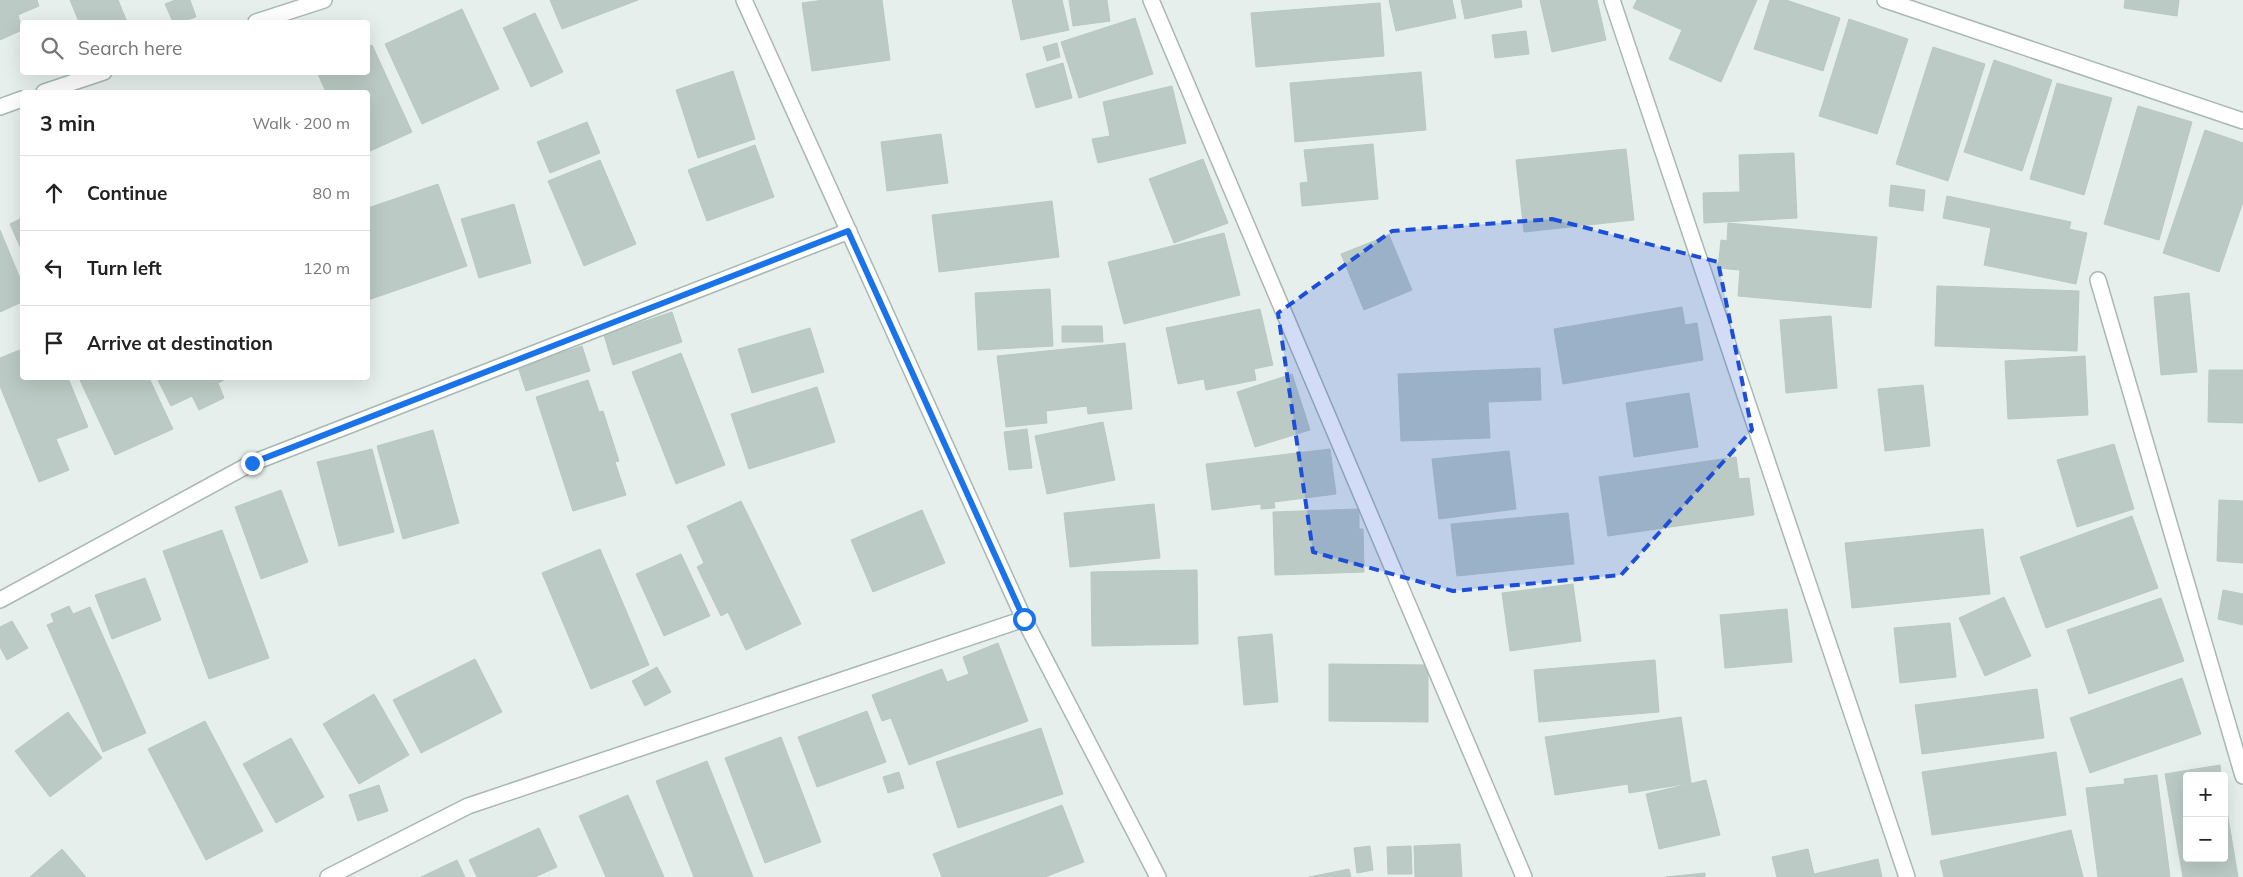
<!DOCTYPE html>
<meta charset="utf-8">
<style>
:root{--surface:#fff;--page:#f2f2f2;--text:#222;--muted:#767676;--line:#e0e0e0}
body{margin:0;font-family:Mulish,sans-serif;background:var(--page);color:var(--text)}
.controls{position:absolute;right:15px;bottom:15px;display:grid;overflow:hidden;border-radius:5px;box-shadow:0 5px 20px #0002}
.controls button{width:45px;height:45px;display:grid;place-items:center;padding:0;border:0;border-bottom:1px solid var(--line);background:var(--surface);color:var(--text);font:25px sans-serif}
.stop{position:absolute;width:15px;height:15px;margin:-11px;border:4px solid #1a73e8;border-radius:50%;background:#fff}
.stop.end{background:#1a73e8;border-color:#fff;box-shadow:0 1px 5px #0008}
.list{margin:0;padding:0;list-style:none}
h2{display:flex;justify-content:space-between;align-items:center;height:65px;margin:0;padding:0 20px;font-size:21px}
h2 small{font-size:16px;font-weight:400;color:var(--muted)}
.list li{display:grid;grid-template-columns:32px 1fr auto;gap:15px;align-items:center;box-sizing:border-box;height:75px;padding:0 20px;border-top:1px solid var(--line)}
.list b{display:block;font-size:19px;white-space:nowrap}
.list em{font-size:16px;font-style:normal;color:var(--muted)}
.icon{flex:none;width:28px;height:28px;fill:none;stroke:currentColor;stroke-width:2;stroke-linecap:round;stroke-linejoin:round}
.map{position:relative;flex:none;width:2243px;height:877px;overflow:hidden}
.search{position:absolute;background:var(--surface);box-shadow:0 5px 20px #0002;left:20px;top:20px;width:350px;height:55px;display:flex;align-items:center;gap:12px;box-sizing:border-box;padding:0 18px;border-radius:5px;color:var(--muted);font-size:19px}
.panel{position:absolute;background:var(--surface);box-shadow:0 5px 20px #0002;left:20px;top:90px;width:350px;height:290px;border-radius:5px}
.map>svg:first-child{display:block}
</style>
<div class="map">
<svg width="2243" height="877" viewBox="0 0 2243 877">
<rect width="100%" height="100%" fill="#e6efeb"/>
<path fill="#bbcac4" stroke="#b8c9c2" d="M0,0h37l2,6 -21,9 4,15 -22,10z
M70,0h48l9,22h-48z
M175,0h15l6,17 -15,5h-8l-8,-18z
M550,0h88l-76,29z
M824,0h58l8,60 -78,11 -10,-68z
M1012,0h50l7,30 -48,10z
M1069,0h38l3,21 -37,5z
M1389,0h63l4,18 -60,13z
M1461,0h60l1,7 -57,12z
M1540,0h57l9,40 -54,12z
M1637,0h120l-36,82 -52,-23 13,-29 -49,-22z
M1770,0h16l54,18 -17,53 -69,-22z
M2125,0h54l-2,16 -53,-8z
M1380,3l4,53 -128,11 -5,-54z
M462,9l37,80 -77,35 -37,-80z
M535,13l28,59 -32,15 -28,-59z
M1135,18l18,56 -74,24 -18,-56z
M1849,19l59,20 -31,95 -58,-18z
M1526,31l3,23 -34,4 -3,-23z
M1057,43l3,14 -13,4 -4,-14z
M372,45l40,87 -44,20v-60h-42l-9,-20h51v-25z
M1933,47l52,17 -37,117 -52,-17z
M1994,60l58,20 -30,91 -58,-19z
M1063,63l9,35 -36,10 -10,-34z
M733,71l22,68 -57,19 -22,-68z
M1421,72l5,58 -131,12 -5,-59z
M2057,83l55,15 -28,97 -54,-16z
M1172,86l14,57 -88,20 -6,-24 18,-3 -7,-34z
M2138,106l54,16 -33,118 -55,-16z
M587,122l13,31 -50,20 -13,-31z
M2205,130l38,13v59l-24,70 -56,-19z
M941,134l7,49 -61,8 -6,-49z
M1373,144l5,55 -76,7 -2,-23 8,-1 -4,-32z
M755,145l19,52 -67,24 -19,-51z
M1626,149l8,71 -110,12 -8,-72z
M1794,153l3,65 -93,5 -1,-30 37,-1 -1,-37z
M1203,159l25,64 -54,20 -25,-64z
M600,160l36,84 -52,22 -36,-85z
M438,184l29,82 -99,34v-92z
M1891,185l34,5 -2,21 -34,-5z
M1947,196l124,26 -2,7 18,4 -11,51 -92,-19 7,-37 -48,-10z
M1052,201l7,56 -120,15 -7,-57z
M514,204l17,59 -52,15 -18,-59z
M22,218v33l-12,-27z
M1728,223l149,14 -6,71 -133,-12 2,-26 -22,-2 3,-28 6,1z
M0,230l22,53v19l-22,10z
M1224,233l16,62 -116,29 -16,-62z
M1389,235l23,55 -48,20 -23,-56z
M1937,286l142,5 -2,60 -142,-5z
M1050,289l3,57 -75,4 -3,-57z
M2189,293l8,79 -36,3 -7,-78z
M1682,307l3,18 12,-2 6,37 -140,24 -9,-55z
M1260,309l13,56 -19,4 2,11 -50,10 -2,-11 -26,5 -12,-56z
M672,312l10,30 -69,23 -9,-30z
M1831,316l6,72 -51,5 -6,-73z
M1062,326h40l1,16h-41z
M810,328l14,44 -72,21 -14,-44z
M1125,343l7,66 -44,5 -1,-8 -41,5 1,12 -41,4 -9,-71z
M582,346l8,25 -64,20 -8,-24z
M22,349v29h46l20,49 -32,12 13,31 -30,12 -39,-96v-28z
M681,353l44,112 -49,19 -44,-112z
M2085,356l3,59 -80,4 -3,-58z
M1540,368l1,32 -53,2 2,36 -89,3 -3,-67z
M2209,370h34v53l-35,-1z
M1292,374l18,56 -55,17 -18,-55z
M79,378h70l24,51 -58,26z
M157,378h71l-10,5 6,15 -25,12 -7,-14 -21,10z
M588,380l11,32 4,-1 16,50 -4,1 11,33 -53,16 -37,-114z
M1923,385l7,61 -45,5 -7,-62z
M817,387l18,55 -86,27 -18,-55z
M1689,393l9,54 -64,10 -8,-54z
M1103,422l12,58 -68,14 -12,-58z
M1027,429l5,39 -23,2 -5,-38z
M433,430l26,93 -56,16 -26,-93z
M2114,444l20,65 -57,18 -20,-67z
M372,449l22,83 -55,14 -22,-84z
M1330,449l6,45 -62,8 1,6 -14,1v-5l-49,6 -6,-46z
M1509,451l7,58 -77,10 -7,-60z
M1736,457l3,22 10,-1 5,37 -146,21 -9,-59z
M281,490l27,72 -47,17 -26,-72z
M2219,500l24,1v62l-26,-2z
M741,501l60,123 -55,26 -18,-38 -7,4 -24,-49 7,-4 -17,-37z
M1154,504l6,54 -90,9 -6,-54z
M1359,509v20h4l1,43 -89,3 -2,-63z
M922,510l23,53 -72,29 -22,-52z
M1568,513l6,51 -117,12 -6,-52z
M2132,516l26,72 -112,40 -26,-71z
M1983,529l7,65 -138,14 -7,-65z
M222,530l47,128 -60,21 -46,-128z
M600,549l49,116 -58,24 -49,-116z
M681,554l29,62 -46,20 -28,-62z
M1197,570l1,74 -106,2 -1,-74z
M145,578l16,42 -49,19 -17,-44z
M1573,584l8,57 -71,10 -8,-58z
M2223,590l20,4v31l-25,-6z
M2004,597l27,59 -46,20 -26,-58z
M2161,598l23,63 -95,33 -22,-64z
M69,606l4,8 17,-7 56,126 -43,19 -56,-127 7,-3 -3,-8z
M1787,609l5,53 -67,6 -5,-53z
M12,621l16,27 -21,12 -7,-13v-20z
M1950,623l6,54 -56,6 -6,-55z
M1272,634l6,68 -34,3 -6,-68z
M998,643l30,78 -119,44 -18,-47 -9,3 -10,-26 70,-26 5,13 22,-8 -6,-17z
M475,659l27,53 -81,41 -28,-53z
M1655,660l4,52 -120,10 -5,-52z
M1329,664l99,1v57l-99,-1z
M657,667l14,25 -26,14 -13,-25z
M2182,678l19,56 -111,39 -20,-55z
M2037,689l7,49 -122,16 -7,-49z
M374,694l35,61 -50,29 -36,-60z
M867,711l19,51 -69,25 -19,-50z
M68,712l34,46 -52,39 -35,-46z
M1681,717l10,66 -62,10 -1,-9 -73,11 -10,-58z
M205,721l58,110 -57,29 -58,-111z
M1041,728l22,66 -105,34 -22,-66z
M781,737l40,105 -56,21 -40,-105z
M291,738l33,59 -48,26 -33,-59z
M2056,752l10,63 -134,20 -10,-63z
M707,761l46,116h-59l-38,-96z
M2220,765l1,11h-34v82h37v-65l14,84h-55l-18,-103z
M899,772l5,16 -16,5 -5,-16z
M2157,775l13,102h-72l-12,-89 39,-4 -1,-5z
M1706,780l14,55 -61,14 -13,-55z
M379,785l9,26 -30,10 -9,-26z
M628,795l36,82h-58l-27,-61z
M1062,805l22,57 -39,15h-103l-9,-23z
M539,828l18,39 -22,10h-58l-8,-17z
M2071,830l12,47h-139l-4,-16z
M1460,844l2,33h-47l-1,-31z
M1370,846l3,24 -16,3 -3,-25z
M1411,846l1,28h-24l-1,-27z
M62,849l24,28h-56z
M1808,849l6,25 64,-15 4,18h-105l-5,-20z
M457,860l8,17h-44z
M1349,869l2,8h-42z
M1705,873v4h-39z"/>
<g fill="none" stroke-linecap="round" stroke-linejoin="round">
<defs>
<path id="street" d="M744,0l280,619 134,258
M1151,0l373,877
M1612,0l295,877
M1885,0l358,121
M256,22l68,-22
M44,92l60,-20
M0,107l22,-8
M2098,280l145,496
M0,600l252,-137 597,-232
M328,877l140,-71 556,-187"/>
</defs>
<use href="#street" stroke="#a8b8b2" stroke-width="18"/>
<use href="#street" stroke="#fff" stroke-width="15"/>
</g>
<g fill="none" stroke-linecap="round" stroke-linejoin="round">
<path stroke="#1a73e8" stroke-width="6" d="M252,463l596,-232 176,388"/>
</g>
<path fill="#1d4ed8" fill-opacity="0.2" stroke="#1d4ed8" stroke-width="4" stroke-dasharray="10 6" stroke-linejoin="round" d="M1552,219l166,43 34,168 -131,145 -168,16 -140,-39 -35,-239 114,-82z"/>
</svg>
<div class="controls">
<button>+</button>
<button>−</button>
</div>
<div class="stop" style="left:1024px;top:619px"></div>
<div class="stop end" style="left:252px;top:463px"></div>
<div class="search"><svg class="icon" aria-label="search" viewBox="0 0 24 24"><circle cx="10" cy="10" r="6"/><path d="M15 15l6 6"/></svg>Search here</div>
<section class="panel">
<h2>3 min<small>Walk · 200 m</small></h2>
<ul class="list">
<li><svg class="icon" aria-label="ahead" viewBox="0 0 24 24"><path d="M12 20V5M6 11l6-6 6 6"/></svg><div><b>Continue</b></div><em>80 m</em></li>
<li><svg class="icon" aria-label="left" viewBox="0 0 24 24"><path d="M17 20v-9H6M10 6l-5 5 5 5"/></svg><div><b>Turn left</b></div><em>120 m</em></li>
<li><svg class="icon" aria-label="arrive" viewBox="0 0 24 24"><path d="M6 21V4h12l-3 4 3 4H6"/></svg><div><b>Arrive at destination</b></div></li>
</ul>
</section>
</div>
